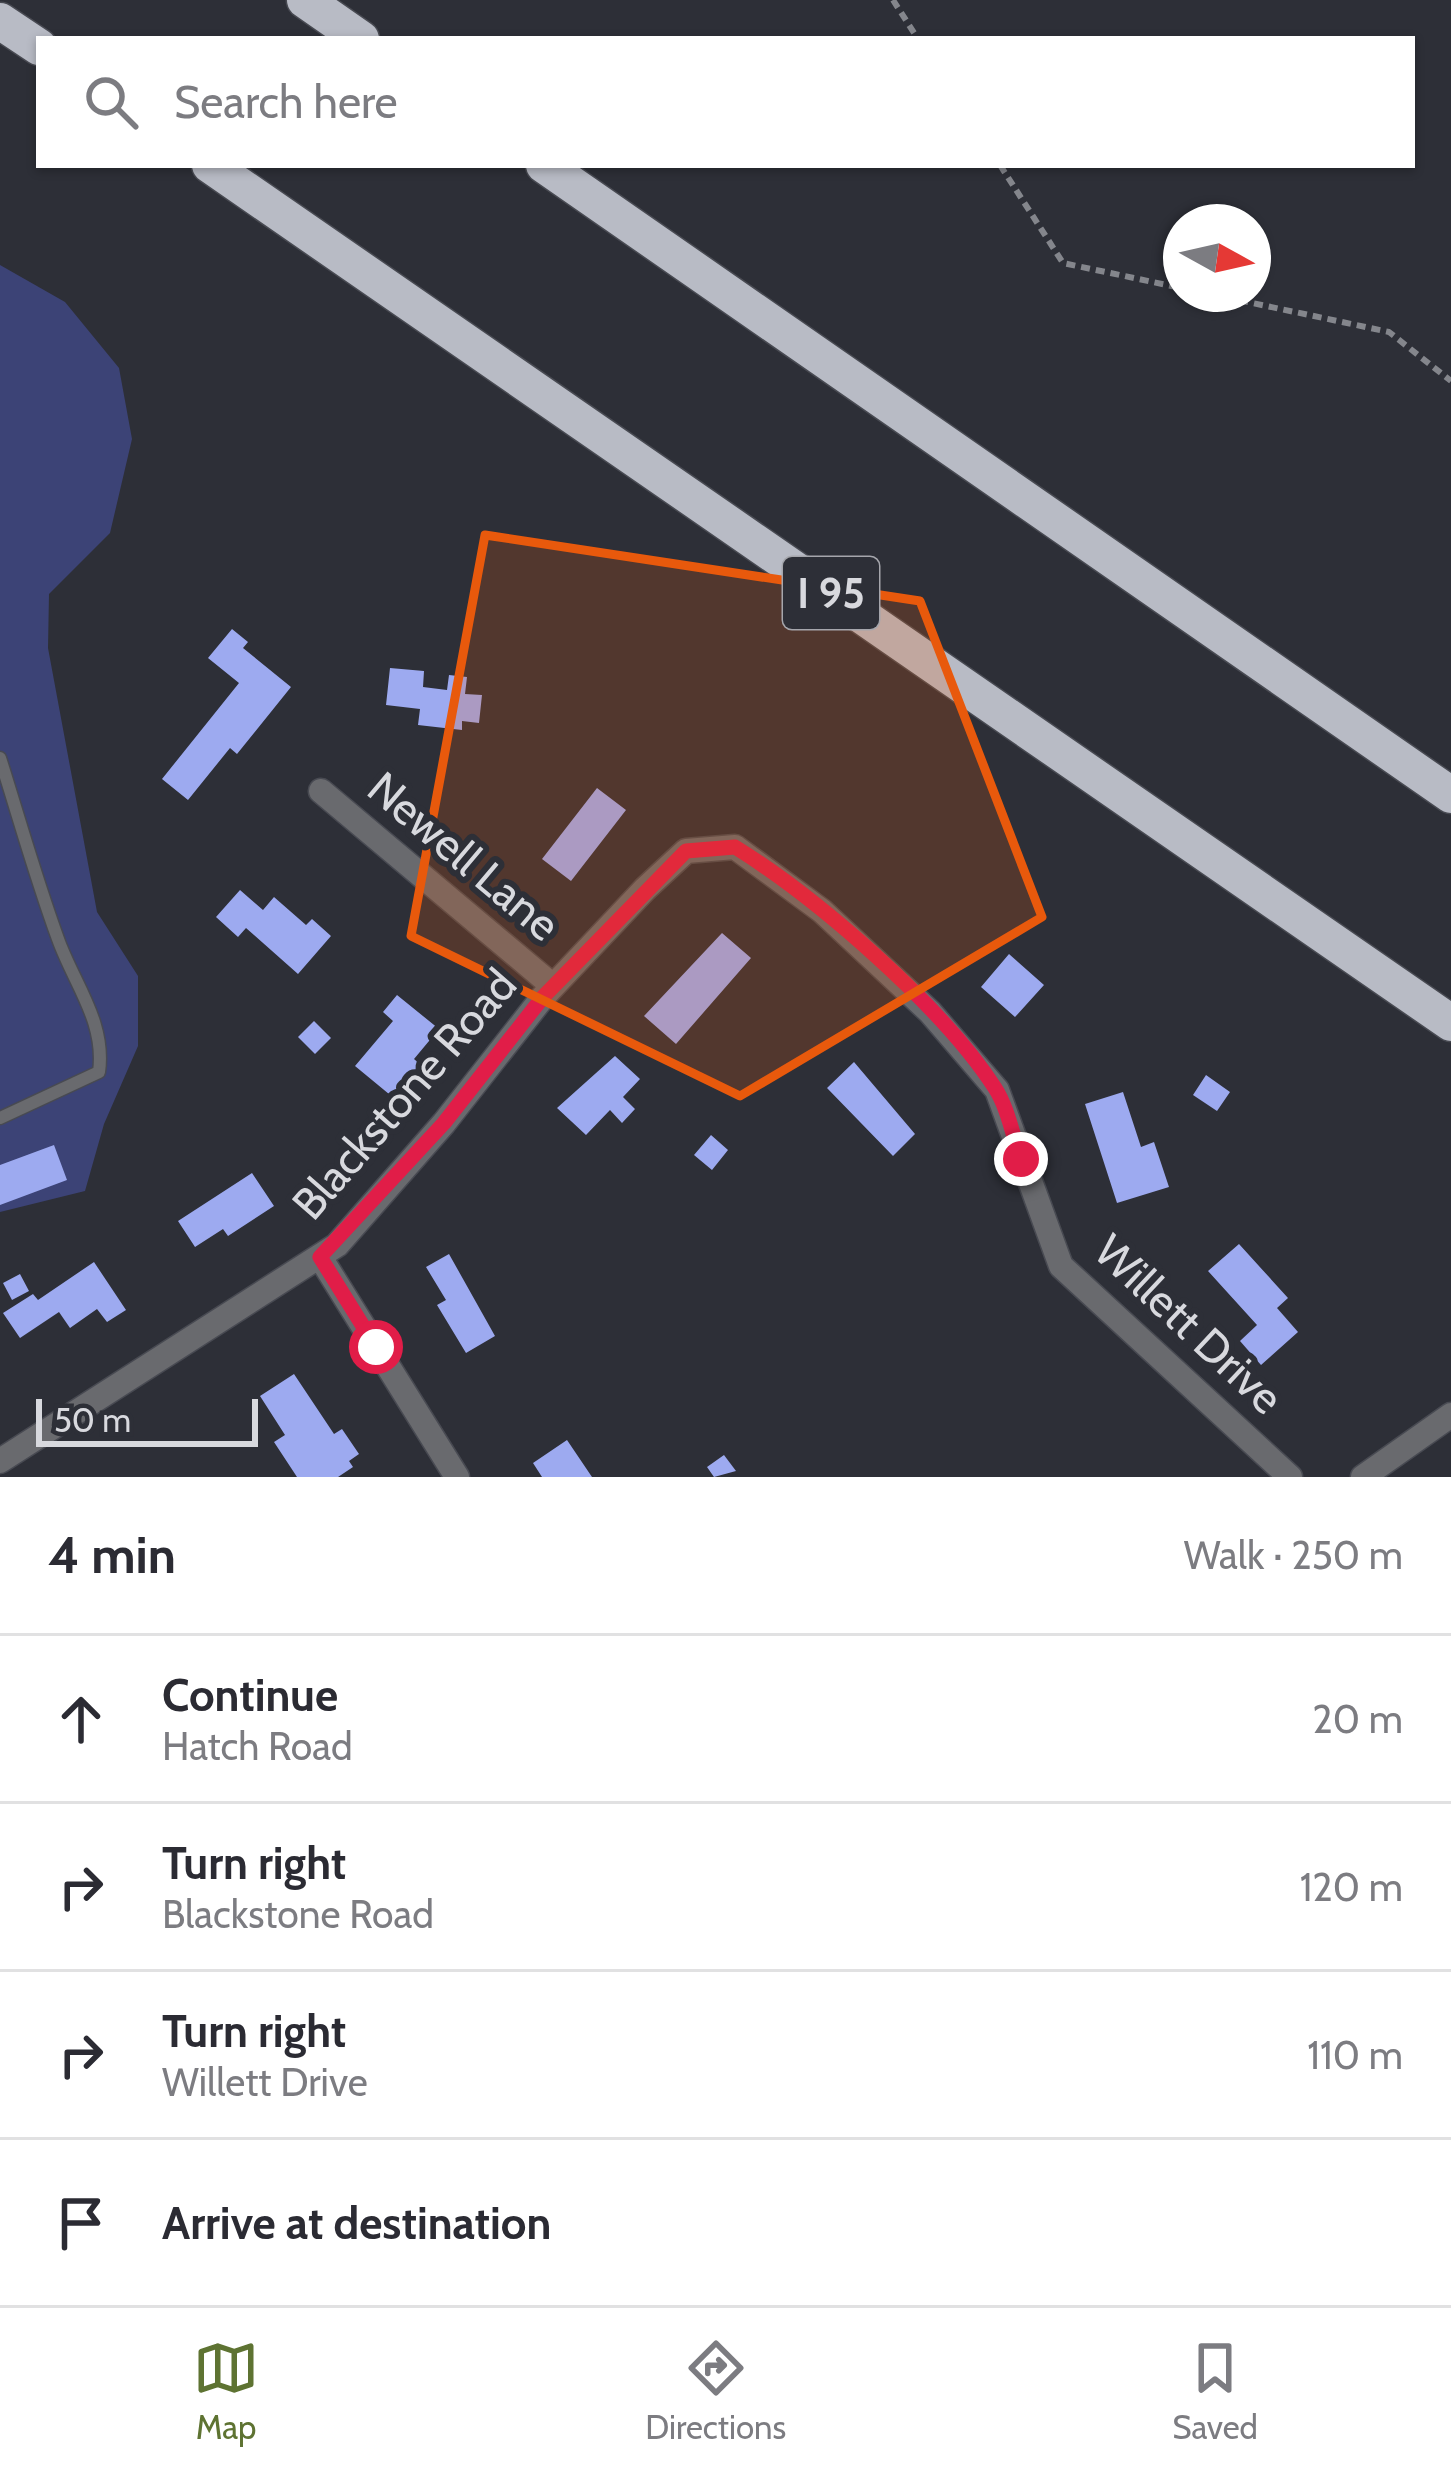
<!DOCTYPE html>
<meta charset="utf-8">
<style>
:root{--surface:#fff;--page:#f2f2f3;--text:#2b2b33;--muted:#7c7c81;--line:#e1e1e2;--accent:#5e7332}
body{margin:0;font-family:Cabin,sans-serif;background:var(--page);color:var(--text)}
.compass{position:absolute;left:1163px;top:204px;width:108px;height:108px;border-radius:50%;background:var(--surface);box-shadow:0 3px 9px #0004;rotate:98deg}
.scale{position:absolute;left:36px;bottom:30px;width:222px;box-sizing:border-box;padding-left:12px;border:6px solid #d8d9de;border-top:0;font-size:33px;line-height:42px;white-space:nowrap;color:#d8d9de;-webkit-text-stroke:9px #2d2f37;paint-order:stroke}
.stop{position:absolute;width:36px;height:36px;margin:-27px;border:9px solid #e11d48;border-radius:50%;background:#fff}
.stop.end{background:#e11d48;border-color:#fff;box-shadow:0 3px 12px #0008}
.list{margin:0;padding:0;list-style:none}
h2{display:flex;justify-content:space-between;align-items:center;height:156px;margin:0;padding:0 48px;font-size:51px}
h2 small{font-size:39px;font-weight:400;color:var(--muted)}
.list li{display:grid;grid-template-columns:78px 1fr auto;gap:36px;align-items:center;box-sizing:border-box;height:168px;padding:0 48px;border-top:3px solid var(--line)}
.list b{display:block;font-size:45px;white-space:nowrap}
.list p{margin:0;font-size:39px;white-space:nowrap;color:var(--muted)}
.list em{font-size:39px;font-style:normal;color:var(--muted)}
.icon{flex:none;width:66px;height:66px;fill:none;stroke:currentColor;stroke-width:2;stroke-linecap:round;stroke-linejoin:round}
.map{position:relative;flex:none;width:1451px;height:1477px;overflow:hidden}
.search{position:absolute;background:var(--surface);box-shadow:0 3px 9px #0004;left:36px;right:36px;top:36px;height:132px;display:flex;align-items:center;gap:30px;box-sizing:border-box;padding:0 42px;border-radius:0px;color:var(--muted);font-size:45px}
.sheet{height:828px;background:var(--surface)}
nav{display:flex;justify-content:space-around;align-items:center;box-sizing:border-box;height:168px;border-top:3px solid var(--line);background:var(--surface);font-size:33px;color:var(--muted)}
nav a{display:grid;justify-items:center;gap:6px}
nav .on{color:var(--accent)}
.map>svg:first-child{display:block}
</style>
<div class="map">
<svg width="1451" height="1477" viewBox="0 0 1451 1477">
<rect width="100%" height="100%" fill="#2d2f37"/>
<path fill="#3c4376" d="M0,265l65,37 54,66 13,71 -22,94 -61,61 -1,54 49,264 41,64v70l-34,78 -19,67 -85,21z"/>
<path fill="#9daaf0" d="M232,629l16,13 -5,6 48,39 -54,67 -7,-6 -42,52 -26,-21 77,-96 -31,-25z
M390,668l34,3 -1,16 24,3 2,-15 18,2 -2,17 17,1 -3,28 -17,-2v9l-44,-5 2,-16 -34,-4z
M597,788l29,22 -55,71 -29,-22z
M240,890l23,20 11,-13 32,28 6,-6 19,17 -33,38 -52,-46 -8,9 -22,-20z
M722,933l29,25 -75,86 -32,-28z
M1009,954l35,31 -29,32 -34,-30z
M397,995l42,34 -25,30 8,7 -27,33 -40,-33 38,-45 -10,-9z
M314,1021l17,17 -16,16 -17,-17z
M615,1056l25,23 -17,18 12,12 -13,14 -12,-13 -24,25 -29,-27z
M854,1062l61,72 -22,22 -66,-68z
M1206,1075l24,17 -13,19 -24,-16z
M1123,1092l18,55 13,-5 15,45 -52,16 -32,-99z
M711,1135l17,15 -16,20 -18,-15z
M54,1145l13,35 -67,25v-40z
M252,1173l22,33 -46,30 -5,-7 -28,18 -17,-26z
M1239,1244l49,54 -11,10 21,24 -37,33 -21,-24 17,-16 -49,-54z
M449,1254l46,82 -29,17 -29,-48 9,-5 -20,-33z
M94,1262l32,48 -19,12 -10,-13 -27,19 -11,-16 -39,26 -17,-25 30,-19 5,6z
M20,1274l9,17 -17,9 -9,-17z
M294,1374l40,60 8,-5 17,25 -10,7 4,6 -15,10h-41l-23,-35 11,-7 -25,-39z
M567,1440l25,37h-50l-9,-14z
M724,1455l12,16 -22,6 -7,-10z"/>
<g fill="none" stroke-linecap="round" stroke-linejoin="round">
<defs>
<path id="lane" d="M0,758c19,60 36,121 58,181 16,45 48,83 41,133l-99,46"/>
<path id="street" d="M321,791l232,195
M320,1257l137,220
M0,1461l337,-216 107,-122 99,-126 102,-108 41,-38 49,-4 87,64 108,101 67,78 64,176 229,211
M1363,1477l88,-62"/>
<path id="highway" d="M305,0l56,39
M0,21l39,26
M210,165l1241,858
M544,165l907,630"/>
</defs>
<use href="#lane" stroke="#484a52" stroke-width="15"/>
<use href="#street" stroke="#484a52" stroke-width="27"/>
<use href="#highway" stroke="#484a52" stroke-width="39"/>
<path stroke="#84868c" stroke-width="6" stroke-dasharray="9 6" stroke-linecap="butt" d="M893,0l25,39
M1000,165l63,98 118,25
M1210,294l179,38 62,49"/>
<use href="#lane" stroke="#696a6e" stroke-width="12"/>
<use href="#street" stroke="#696a6e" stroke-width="24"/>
<use href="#highway" stroke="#b8bbc5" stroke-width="36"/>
</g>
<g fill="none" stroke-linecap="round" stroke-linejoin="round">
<path stroke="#e11d48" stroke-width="15" d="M376,1347l-56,-90 124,-134 99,-126 143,-146 49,-4c82,51 207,159 260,241 13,20 18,49 26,71"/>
</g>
<path fill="#e8590c" fill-opacity="0.2" stroke="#e8590c" stroke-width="9" stroke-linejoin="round" d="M485,535l435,66 122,316 -302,179 -329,-160z"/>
<g text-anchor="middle" stroke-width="12" stroke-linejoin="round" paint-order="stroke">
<rect fill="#2d2f37" stroke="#a5a6ac" stroke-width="3" x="783" y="557" width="96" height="72" rx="9"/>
<g font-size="42" font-weight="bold" fill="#d8d9de">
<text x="831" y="608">I 95</text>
</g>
<g font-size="45" fill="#d8d9de" stroke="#2d2f37">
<text transform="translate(464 856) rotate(40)" y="16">Newell Lane</text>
<text transform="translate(404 1094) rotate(-49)" y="16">Blackstone Road</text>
<text transform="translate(1189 1324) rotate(43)" y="16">Willett Drive</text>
</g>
</g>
</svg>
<svg class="compass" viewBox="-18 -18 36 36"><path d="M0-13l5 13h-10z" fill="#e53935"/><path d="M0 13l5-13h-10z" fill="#7c7c81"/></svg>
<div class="scale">50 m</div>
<div class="stop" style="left:376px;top:1347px"></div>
<div class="stop end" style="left:1021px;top:1159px"></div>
<div class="search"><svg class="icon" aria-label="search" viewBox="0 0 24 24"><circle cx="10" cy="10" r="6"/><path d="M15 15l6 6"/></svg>Search here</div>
</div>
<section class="sheet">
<h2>4 min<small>Walk · 250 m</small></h2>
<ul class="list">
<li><svg class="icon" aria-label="ahead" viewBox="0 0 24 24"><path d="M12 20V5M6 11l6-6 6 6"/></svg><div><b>Continue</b><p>Hatch Road</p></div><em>20 m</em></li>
<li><svg class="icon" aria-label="right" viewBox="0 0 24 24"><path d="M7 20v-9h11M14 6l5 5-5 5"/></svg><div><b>Turn right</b><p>Blackstone Road</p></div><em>120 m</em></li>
<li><svg class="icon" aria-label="right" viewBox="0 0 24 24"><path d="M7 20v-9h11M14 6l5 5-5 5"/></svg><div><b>Turn right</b><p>Willett Drive</p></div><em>110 m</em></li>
<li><svg class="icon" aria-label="arrive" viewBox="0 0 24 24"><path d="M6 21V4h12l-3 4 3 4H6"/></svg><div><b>Arrive at destination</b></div></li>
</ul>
</section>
<nav>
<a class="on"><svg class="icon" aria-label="map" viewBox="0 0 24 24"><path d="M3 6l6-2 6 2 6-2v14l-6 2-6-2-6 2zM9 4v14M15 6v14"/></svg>Map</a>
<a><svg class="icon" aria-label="directions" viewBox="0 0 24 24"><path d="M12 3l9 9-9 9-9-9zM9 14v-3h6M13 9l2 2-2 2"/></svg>Directions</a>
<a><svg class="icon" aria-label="saved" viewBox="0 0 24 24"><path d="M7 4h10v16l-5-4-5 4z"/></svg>Saved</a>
</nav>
